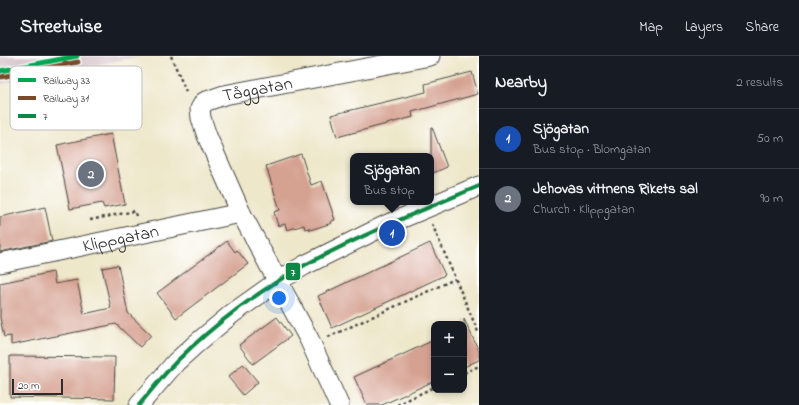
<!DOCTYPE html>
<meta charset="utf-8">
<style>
:root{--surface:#171b24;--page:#20242c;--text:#f1f3f6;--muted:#9ea1a6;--line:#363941;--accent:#d1495b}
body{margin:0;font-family:"Indie Flower",sans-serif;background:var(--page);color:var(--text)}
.controls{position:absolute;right:12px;bottom:12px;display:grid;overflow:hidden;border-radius:8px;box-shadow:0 2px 6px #0003}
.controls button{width:36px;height:36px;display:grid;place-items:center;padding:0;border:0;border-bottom:1px solid var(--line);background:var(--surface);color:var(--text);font:20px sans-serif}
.scale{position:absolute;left:12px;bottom:10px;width:51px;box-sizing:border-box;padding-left:4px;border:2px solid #2b2b2b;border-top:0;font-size:11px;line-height:14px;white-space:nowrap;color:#2b2b2b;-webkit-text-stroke:3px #fff;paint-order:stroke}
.you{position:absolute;left:279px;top:242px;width:14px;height:14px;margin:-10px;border:3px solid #fff;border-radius:50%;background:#1a73e8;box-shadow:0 0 0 6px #1a73e833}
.badge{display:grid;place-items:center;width:26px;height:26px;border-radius:50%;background:var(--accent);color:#fff;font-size:13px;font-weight:700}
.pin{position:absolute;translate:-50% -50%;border:2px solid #fff;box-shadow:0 1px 4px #0006}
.popup{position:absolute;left:350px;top:97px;width:84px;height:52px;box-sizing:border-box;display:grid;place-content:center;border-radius:8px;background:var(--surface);filter:drop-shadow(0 1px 3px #0005);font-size:13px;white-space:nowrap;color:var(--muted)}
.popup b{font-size:15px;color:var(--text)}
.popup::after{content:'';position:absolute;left:50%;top:100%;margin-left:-8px;border:8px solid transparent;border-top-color:var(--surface)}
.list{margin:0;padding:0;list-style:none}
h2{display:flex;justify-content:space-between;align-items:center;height:52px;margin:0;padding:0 16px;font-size:17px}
h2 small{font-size:13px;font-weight:400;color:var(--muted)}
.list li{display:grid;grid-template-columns:26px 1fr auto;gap:12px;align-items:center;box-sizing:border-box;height:60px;padding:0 16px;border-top:1px solid var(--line)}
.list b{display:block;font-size:15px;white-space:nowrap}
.list p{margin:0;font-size:13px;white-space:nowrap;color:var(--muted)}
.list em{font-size:13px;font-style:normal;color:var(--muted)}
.map{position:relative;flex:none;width:479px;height:349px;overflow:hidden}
header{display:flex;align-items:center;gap:24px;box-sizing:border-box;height:56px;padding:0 20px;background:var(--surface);border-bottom:1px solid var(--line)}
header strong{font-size:19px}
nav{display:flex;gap:22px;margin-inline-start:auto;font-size:14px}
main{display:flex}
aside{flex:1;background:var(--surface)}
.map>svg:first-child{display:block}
</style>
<header>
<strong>Streetwise</strong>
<nav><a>Map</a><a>Layers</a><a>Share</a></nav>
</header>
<main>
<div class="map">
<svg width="479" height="349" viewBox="0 0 479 349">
<rect width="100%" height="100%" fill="#fff"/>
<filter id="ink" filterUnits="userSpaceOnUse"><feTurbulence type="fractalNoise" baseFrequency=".025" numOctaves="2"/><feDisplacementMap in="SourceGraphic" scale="8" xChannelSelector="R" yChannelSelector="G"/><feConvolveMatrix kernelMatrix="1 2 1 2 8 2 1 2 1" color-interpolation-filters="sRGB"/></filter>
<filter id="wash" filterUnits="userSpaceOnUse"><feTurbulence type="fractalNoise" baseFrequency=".012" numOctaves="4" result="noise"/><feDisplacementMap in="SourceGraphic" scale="16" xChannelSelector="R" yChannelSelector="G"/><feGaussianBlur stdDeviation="0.9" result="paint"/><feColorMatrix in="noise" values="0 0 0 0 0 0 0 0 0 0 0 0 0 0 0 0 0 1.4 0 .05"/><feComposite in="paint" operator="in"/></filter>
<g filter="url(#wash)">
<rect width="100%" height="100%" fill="#eee7ca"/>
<path fill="#d2bdc5" d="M9,0h132l-141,28v-26z"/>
<g id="blocks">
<path fill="#d5a191" d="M472,16l6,22 -66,18 1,5 -76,20 -6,-22 95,-23 -1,-8z
M431,71h1l15,40 -16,7z
M111,78l14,70 -21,4 -2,-5 -32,6 -13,-64z
M301,98l10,31 11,-4 13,39 -4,1 1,2 -22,7 -1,-2 -4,1 -1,-4 -17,5 -2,-6 -7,2 -4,-14 6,-2 -14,-44z
M45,151l7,34 -52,11v-35z
M227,185l8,11 2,-2 11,14 -72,54 -19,-25z
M430,187l15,32 -113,53 -14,-32z
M118,209l10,48 23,22 -11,12 -24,-23 -105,21v-9l-7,1 -4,-19v-35l53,-11 2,12 22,-4 7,34 27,-6 -9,-40z
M277,261l14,19 -38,28 -14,-19z
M464,263l15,32v9l-15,7z
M434,284v41l-52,24h-15l-13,-28z
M10,300l105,1 -1,42 -104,-2z
M243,308l15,18 -15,13 -15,-18z"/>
</g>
</g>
<g filter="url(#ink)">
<use href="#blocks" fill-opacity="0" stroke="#484743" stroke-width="1"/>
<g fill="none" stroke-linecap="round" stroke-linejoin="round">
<defs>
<g id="minor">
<path id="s1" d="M0,207l241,-50"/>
<path d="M139,349l37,-43 21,-19 36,-30 45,-32 27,-16 83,-41 91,-38"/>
<path id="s2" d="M339,349l-30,-66 -68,-126 -34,-77 -6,-18 -1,-9 4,-7 20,-7 206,-39"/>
</g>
</defs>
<use href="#minor" stroke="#484743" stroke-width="21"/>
<path stroke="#484743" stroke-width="2.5" stroke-dasharray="3 3" stroke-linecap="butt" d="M171,0l16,38
M90,164l45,-9 1,6
M432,168l47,110
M328,281l127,-58
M464,317l15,-7
M397,349l37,-18"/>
<use href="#minor" stroke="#fff" stroke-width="19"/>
<defs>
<path id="bus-1" d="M139,349c12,-14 24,-30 38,-44 36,-36 83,-71 128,-96 56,-30 115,-54 174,-79"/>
</defs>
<use href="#bus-1" stroke="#fff" stroke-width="7"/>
<use href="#bus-1" stroke="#0c8844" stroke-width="4"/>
<defs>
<path id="rail-1" d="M0,15l77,-15"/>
<path id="rail-2" d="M1,21l77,-15"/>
</defs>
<use href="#rail-1" stroke="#fff" stroke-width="8"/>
<use href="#rail-2" stroke="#fff" stroke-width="8"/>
<use href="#rail-1" stroke="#00a651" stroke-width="5"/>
<use href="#rail-2" stroke="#7a4b2a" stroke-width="5"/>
</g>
</g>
<g text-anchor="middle" stroke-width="4" stroke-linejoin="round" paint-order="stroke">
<g font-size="18" fill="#2b2b2b" stroke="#fff">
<text dy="6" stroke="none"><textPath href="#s2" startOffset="391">Tåggatan</textPath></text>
<text dy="6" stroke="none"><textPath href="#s1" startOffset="123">Klippgatan</textPath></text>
</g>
</g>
<rect x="10" y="10" width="132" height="64" rx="6" fill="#fff" stroke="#bfbfbf" stroke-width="1"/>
<rect x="18" y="22" width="18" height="4" fill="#00a651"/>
<rect x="18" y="40" width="18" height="4" fill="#7a4b2a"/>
<rect x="18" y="58" width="18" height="4" fill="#0c8844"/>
<g font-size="11" fill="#2b2b2b">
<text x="43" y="28">Railway 33</text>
<text x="43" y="46">Railway 31</text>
<text x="43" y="64">7</text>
</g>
<rect stroke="#fff" stroke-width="1.5" x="285" y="206" width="16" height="19" rx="4" fill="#0c8844"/>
<g font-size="11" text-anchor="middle" font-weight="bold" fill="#fff">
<text x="293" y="220">7</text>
</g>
</svg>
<div class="controls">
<button>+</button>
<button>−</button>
</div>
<div class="scale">20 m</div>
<div class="you"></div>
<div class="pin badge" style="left:392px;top:177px;background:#1a4fb4">1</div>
<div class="popup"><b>Sjögatan</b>Bus stop</div>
<div class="pin badge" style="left:91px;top:118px;background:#6b7280">2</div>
</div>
<aside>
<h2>Nearby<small>2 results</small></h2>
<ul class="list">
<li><span class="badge" style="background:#1a4fb4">1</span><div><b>Sjögatan</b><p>Bus stop · Blomgatan</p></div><em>50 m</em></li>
<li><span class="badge" style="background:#6b7280">2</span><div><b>Jehovas vittnens Rikets sal</b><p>Church · Klippgatan</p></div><em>90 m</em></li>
</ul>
</aside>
</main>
